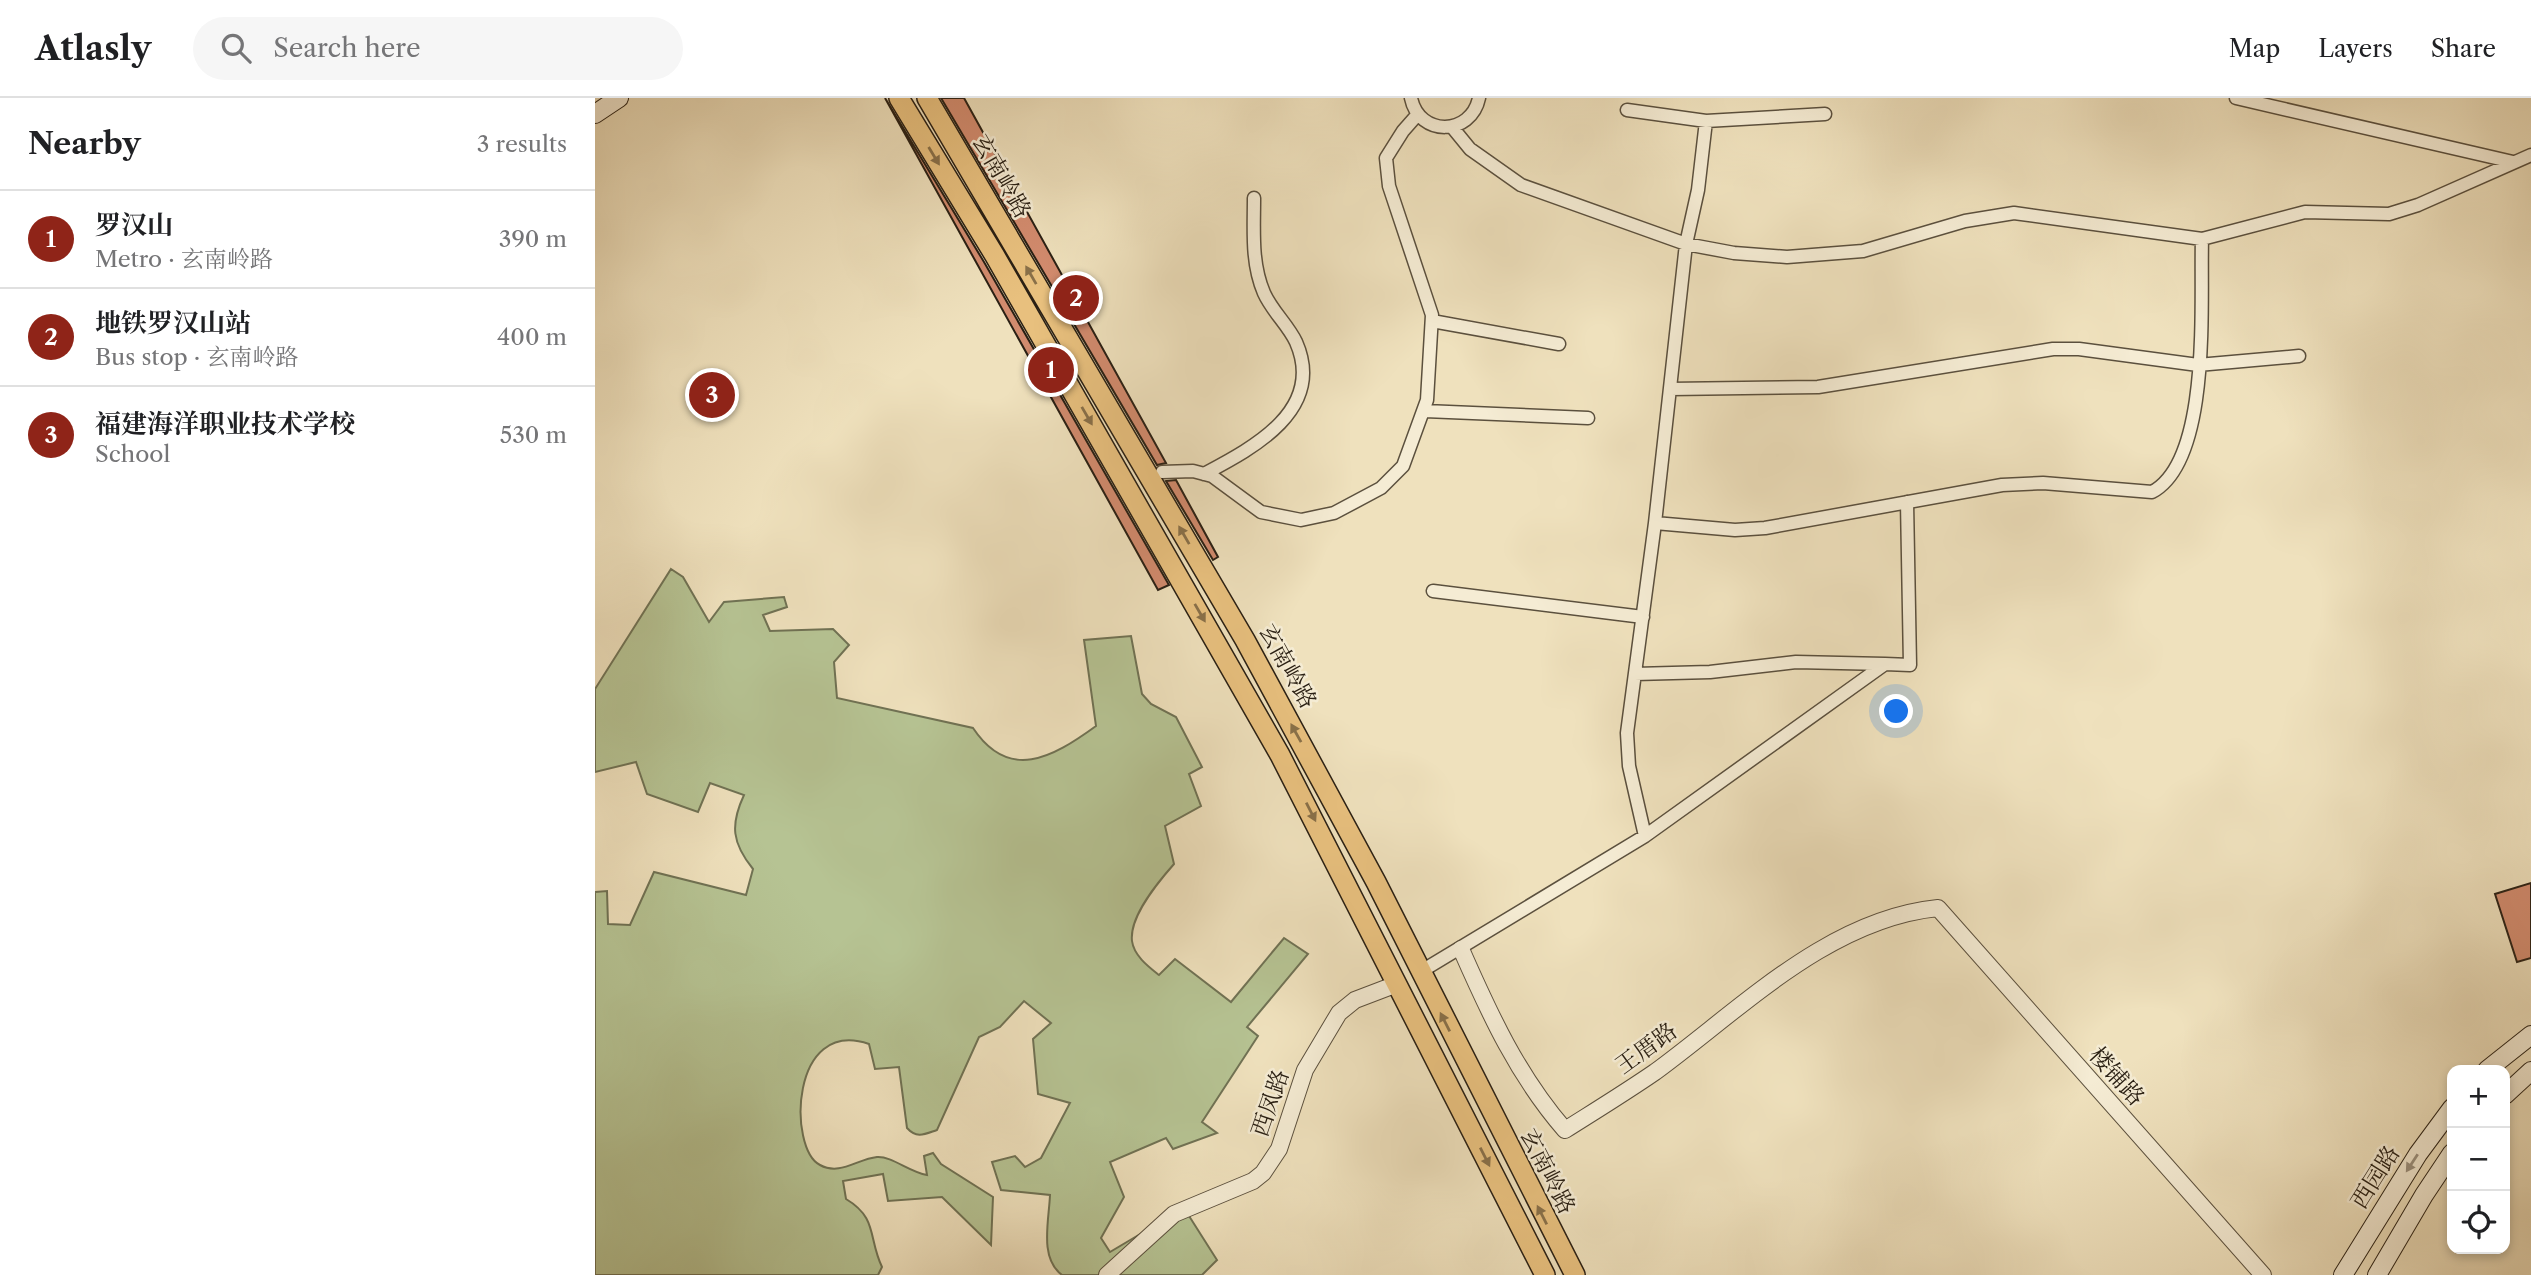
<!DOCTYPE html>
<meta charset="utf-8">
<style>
:root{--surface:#fff;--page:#f6f6f6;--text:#202124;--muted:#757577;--line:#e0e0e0;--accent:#8f2418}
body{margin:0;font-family:"Libre Caslon Text","Noto Serif SC",serif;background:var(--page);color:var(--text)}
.controls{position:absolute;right:21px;bottom:21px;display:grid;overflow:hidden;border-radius:14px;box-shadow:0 4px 10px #0003}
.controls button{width:63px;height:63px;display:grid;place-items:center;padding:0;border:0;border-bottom:2px solid var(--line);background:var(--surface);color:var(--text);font:35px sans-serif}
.you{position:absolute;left:1302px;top:614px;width:24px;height:24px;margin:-18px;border:5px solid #fff;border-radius:50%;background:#1a73e8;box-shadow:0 0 0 10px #1a73e833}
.badge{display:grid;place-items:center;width:46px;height:46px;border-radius:50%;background:var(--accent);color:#fff;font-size:23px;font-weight:700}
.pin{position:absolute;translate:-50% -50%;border:4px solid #fff;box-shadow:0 2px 7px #0006}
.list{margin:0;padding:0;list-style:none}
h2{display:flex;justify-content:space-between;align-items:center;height:91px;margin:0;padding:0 28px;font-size:30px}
h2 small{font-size:23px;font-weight:400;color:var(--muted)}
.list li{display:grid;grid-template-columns:46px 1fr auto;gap:21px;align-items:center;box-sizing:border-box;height:98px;padding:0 28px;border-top:2px solid var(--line)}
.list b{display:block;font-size:26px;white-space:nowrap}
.list p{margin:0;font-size:23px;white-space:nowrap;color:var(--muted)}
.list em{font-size:23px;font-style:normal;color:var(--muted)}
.icon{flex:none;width:38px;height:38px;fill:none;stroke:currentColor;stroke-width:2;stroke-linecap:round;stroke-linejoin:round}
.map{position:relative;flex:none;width:1936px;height:1177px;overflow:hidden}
header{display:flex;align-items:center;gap:42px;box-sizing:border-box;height:98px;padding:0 35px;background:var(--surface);border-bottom:2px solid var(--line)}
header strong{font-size:33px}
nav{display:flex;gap:38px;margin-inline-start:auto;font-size:24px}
.search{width:490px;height:63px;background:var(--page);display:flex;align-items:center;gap:18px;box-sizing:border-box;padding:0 24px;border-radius:38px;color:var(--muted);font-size:26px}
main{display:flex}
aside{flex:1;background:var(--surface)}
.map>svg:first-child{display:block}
</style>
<header>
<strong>Atlasly</strong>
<div class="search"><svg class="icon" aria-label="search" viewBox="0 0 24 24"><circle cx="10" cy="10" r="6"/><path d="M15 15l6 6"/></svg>Search here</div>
<nav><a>Map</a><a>Layers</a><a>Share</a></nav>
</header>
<main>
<aside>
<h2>Nearby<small>3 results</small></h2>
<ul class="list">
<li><span class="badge">1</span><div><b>罗汉山</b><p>Metro · 玄南岭路</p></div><em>390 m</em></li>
<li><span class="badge">2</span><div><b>地铁罗汉山站</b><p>Bus stop · 玄南岭路</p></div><em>400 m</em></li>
<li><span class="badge">3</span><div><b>福建海洋职业技术学校</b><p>School</p></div><em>530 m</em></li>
</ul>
</aside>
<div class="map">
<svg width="1936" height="1177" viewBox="0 0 1936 1177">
<rect width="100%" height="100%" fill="#efe1bd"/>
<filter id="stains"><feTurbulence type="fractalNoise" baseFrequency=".00286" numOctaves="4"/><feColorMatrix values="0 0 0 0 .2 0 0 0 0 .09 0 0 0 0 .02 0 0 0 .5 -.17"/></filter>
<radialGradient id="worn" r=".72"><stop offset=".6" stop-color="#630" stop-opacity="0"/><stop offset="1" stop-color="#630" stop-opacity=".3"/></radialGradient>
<path fill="#b6c393" stroke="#707254" stroke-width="2" d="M76,471l12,8 26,45 15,-20 60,-5 3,10 -24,8 7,16 63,-2 16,16 -15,17 3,36 136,30c36,54 79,30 123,-2l-12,-86 47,-4 11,58 9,10 25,13 26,50 -13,7 12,32 -36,20 9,38c-15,17 -45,52 -42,77 2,15 17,26 27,34l16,-16 56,43 53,-64 24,16 -61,73 11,9 -56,86 15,11 -44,16 -7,-11 -56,24 14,35 -23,41 9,14 74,-44 33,52 -15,15h-140c-23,-17 -13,-54 -12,-80l-49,-5 -9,-28 23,-6 10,11 16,-9 29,-55 -32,-9 -5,-55 18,-16 -27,-22 -24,26 -21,10 -42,93c-12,4 -20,9 -30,-2l-8,-61 -24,2 -6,-25c-79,-27 -81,105 -49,121 20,11 37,-6 57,-8 15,-1 32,15 50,18l-3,-19 9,-3 8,11 52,33 -2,48 -49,-48 -54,4 -5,-27 -40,7 3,18c32,19 22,39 36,68l-4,8h-283v-383l12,-1 1,33 22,1 24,-53 92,23 7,-26c-21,-26 -23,-44 -9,-74l-34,-12 -12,29 -51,-18 -11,-32 -41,10v-83z"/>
<path fill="#d28b6e" stroke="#2a2014" stroke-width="2" d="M290,0l99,164 185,323 -11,5z
M346,0h23l202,365 -9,2z
M581,382l42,77 -5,3 -47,-79z
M1936,785v75l-14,4 -22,-68z"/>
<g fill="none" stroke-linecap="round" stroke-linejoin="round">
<defs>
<path id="minor" d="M816,0c8,39 60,38 68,0
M1641,0l277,64
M1032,12l79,11 119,-7
M857,29l18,22 51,36 165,59 48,9 53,4 76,-6 102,-30 49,-8 188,26 103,-27 84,2 29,-9 113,-50
M837,223l127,23
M1075,291l148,-2 235,-38h26l119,16 101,-9
M830,313l163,7
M567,374l31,-1 19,5 49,36 40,8 33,-7 47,-25 22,-22 24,-66 5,-85 -43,-129 -3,-28 17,-27 15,-17
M609,376c49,-26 122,-64 92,-132 -8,-17 -24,-31 -32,-49 -13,-30 -10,-63 -10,-95
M1060,425l80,7 30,-2 237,-43 41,-2 109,9c60,-32 48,-193 50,-253
M838,493l210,26
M1040,576l75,-2 86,-10 89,2
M1050,738l-16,-70 -2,-33 28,-210 31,-279 12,-54 8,-69
M825,874l225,-136 240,-172 25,1 -3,-163"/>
<path id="tertiary" d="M866,851c29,66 57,127 104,181 30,-19 61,-38 90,-58 85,-62 173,-153 283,-164l325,367
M512,1177l67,-61 79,-33 10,-8 16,-24 26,-79 34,-57 16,-13 42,-16"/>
<path id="secondary" d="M0,16l24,-16
M1892,972l44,-35
M1910,997l26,-24
M1748,1177l75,-121 34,-46
M1782,1177l47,-80 28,-42"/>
<path id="primary" d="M304,0l96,158 285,499 265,520
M332,0l318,542 131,242 199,393"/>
</defs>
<use href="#minor" stroke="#5b503e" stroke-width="15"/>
<use href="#tertiary" stroke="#5b503e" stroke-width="18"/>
<use href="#secondary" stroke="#2a2014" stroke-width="20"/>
<use href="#primary" stroke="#2a2014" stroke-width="22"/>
<use href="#minor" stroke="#f5ecd4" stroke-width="12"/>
<use href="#tertiary" stroke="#f5ecd4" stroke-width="16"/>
<use href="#secondary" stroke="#f5ecd4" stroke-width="18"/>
<use href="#primary" stroke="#e8c07e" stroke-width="19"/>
</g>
<defs><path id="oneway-solid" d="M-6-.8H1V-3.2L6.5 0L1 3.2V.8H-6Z" transform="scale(1.75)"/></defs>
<g fill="#897049">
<use href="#oneway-solid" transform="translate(339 58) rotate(59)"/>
<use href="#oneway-solid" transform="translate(436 177) rotate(-120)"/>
<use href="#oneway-solid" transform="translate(492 318) rotate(60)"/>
<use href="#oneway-solid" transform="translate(589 437) rotate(-120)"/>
<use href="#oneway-solid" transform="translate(605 515) rotate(60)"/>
<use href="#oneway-solid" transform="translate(701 635) rotate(-119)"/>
<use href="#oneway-solid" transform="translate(716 714) rotate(63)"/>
<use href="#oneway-solid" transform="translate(850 924) rotate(-117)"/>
<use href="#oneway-solid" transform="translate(890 1059) rotate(63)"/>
<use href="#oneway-solid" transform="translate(947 1117) rotate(-117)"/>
</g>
<use fill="#9a907e" href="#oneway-solid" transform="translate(1817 1065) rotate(123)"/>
<g text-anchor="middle" stroke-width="5" stroke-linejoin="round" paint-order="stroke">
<g font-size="23" fill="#2a2014" stroke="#f5ecd4">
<text transform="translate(407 78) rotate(60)" y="8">玄南岭路</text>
<text transform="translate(693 568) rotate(61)" y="8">玄南岭路</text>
<text transform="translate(1051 950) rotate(-36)" y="8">王厝路</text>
<text transform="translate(1522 978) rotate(48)" y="8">楼铺路</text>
<text transform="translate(675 1005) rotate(-71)" y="8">西凤路</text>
<text transform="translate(953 1073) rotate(63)" y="8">玄南岭路</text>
<text transform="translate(1780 1079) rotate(-58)" y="8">西园路</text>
</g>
</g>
<rect width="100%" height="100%" filter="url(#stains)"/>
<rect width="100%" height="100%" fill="url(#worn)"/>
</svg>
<div class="controls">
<button>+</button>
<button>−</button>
<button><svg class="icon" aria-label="locate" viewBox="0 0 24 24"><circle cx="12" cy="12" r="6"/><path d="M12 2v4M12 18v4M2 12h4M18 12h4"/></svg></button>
</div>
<div class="you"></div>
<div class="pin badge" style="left:456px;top:272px">1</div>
<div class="pin badge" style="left:481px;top:200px">2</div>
<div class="pin badge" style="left:117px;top:297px">3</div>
</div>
</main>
